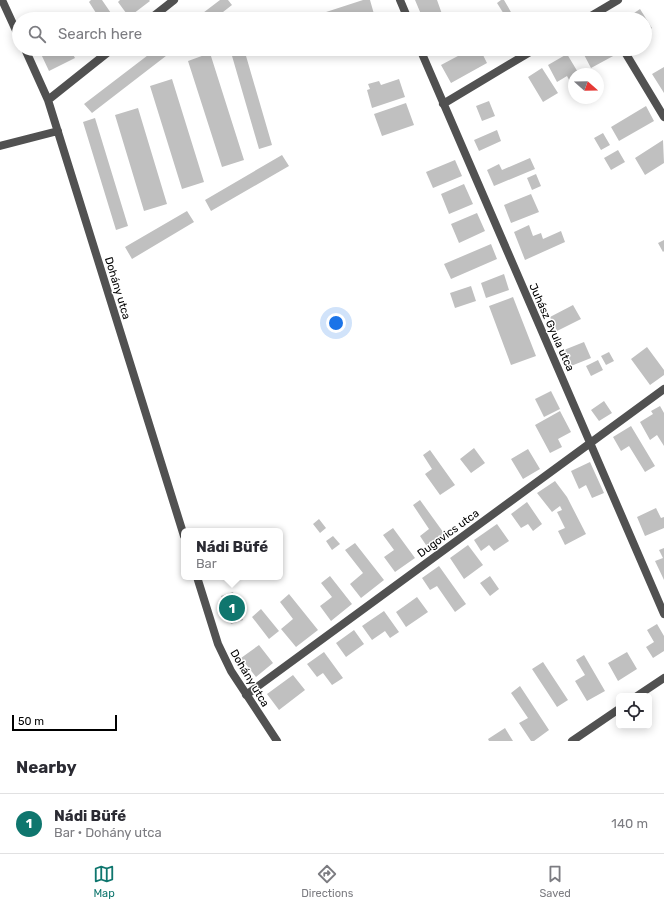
<!DOCTYPE html>
<meta charset="utf-8">
<style>
:root{--surface:#fff;--page:#f2f2f3;--text:#2b2b33;--muted:#7c7c81;--line:#e1e1e2;--accent:#0f766e}
body{margin:0;font-family:Rubik,sans-serif;background:var(--page);color:var(--text)}
.controls{position:absolute;right:12px;bottom:12px;display:grid;overflow:hidden;border-radius:6px;box-shadow:0 2px 10px #0003}
.controls button{width:36px;height:36px;display:grid;place-items:center;padding:0;border:0;border-bottom:1px solid var(--line);background:var(--surface);color:var(--text);font:20px sans-serif}
.compass{position:absolute;left:568px;top:68px;width:36px;height:36px;border-radius:50%;background:var(--surface);box-shadow:0 2px 10px #0003;rotate:110deg}
.scale{position:absolute;left:12px;bottom:10px;width:105px;box-sizing:border-box;padding-left:4px;border:2px solid #000;border-top:0;font-size:11px;line-height:14px;white-space:nowrap;color:#000;-webkit-text-stroke:3px #fff;paint-order:stroke}
.you{position:absolute;left:336px;top:323px;width:14px;height:14px;margin:-10px;border:3px solid #fff;border-radius:50%;background:#1a73e8;box-shadow:0 0 0 6px #1a73e833}
.badge{display:grid;place-items:center;width:26px;height:26px;border-radius:50%;background:var(--accent);color:#fff;font-size:13px;font-weight:700}
.pin{position:absolute;translate:-50% -50%;border:2px solid #fff;box-shadow:0 1px 4px #0006}
.popup{position:absolute;left:181px;top:528px;width:102px;height:52px;box-sizing:border-box;display:grid;place-content:center;border-radius:6px;background:var(--surface);filter:drop-shadow(0 1px 3px #0005);font-size:13px;white-space:nowrap;color:var(--muted)}
.popup b{font-size:15px;color:var(--text)}
.popup::after{content:'';position:absolute;left:50%;top:100%;margin-left:-8px;border:8px solid transparent;border-top-color:var(--surface)}
.list{margin:0;padding:0;list-style:none}
h2{display:flex;justify-content:space-between;align-items:center;height:52px;margin:0;padding:0 16px;font-size:17px}
h2 small{font-size:13px;font-weight:400;color:var(--muted)}
.list li{display:grid;grid-template-columns:26px 1fr auto;gap:12px;align-items:center;box-sizing:border-box;height:60px;padding:0 16px;border-top:1px solid var(--line)}
.list b{display:block;font-size:15px;white-space:nowrap}
.list p{margin:0;font-size:13px;white-space:nowrap;color:var(--muted)}
.list em{font-size:13px;font-style:normal;color:var(--muted)}
.icon{flex:none;width:22px;height:22px;fill:none;stroke:currentColor;stroke-width:2;stroke-linecap:round;stroke-linejoin:round}
.map{position:relative;flex:none;width:664px;height:741px;overflow:hidden}
.search{position:absolute;background:var(--surface);box-shadow:0 2px 10px #0003;left:12px;right:12px;top:12px;height:44px;display:flex;align-items:center;gap:10px;box-sizing:border-box;padding:0 14px;border-radius:22px;color:var(--muted);font-size:15px}
.sheet{height:112px;background:var(--surface)}
nav{display:flex;justify-content:space-around;align-items:center;box-sizing:border-box;height:56px;border-top:1px solid var(--line);background:var(--surface);font-size:11px;color:var(--muted)}
nav a{display:grid;justify-items:center;gap:2px}
nav .on{color:var(--accent)}
.map>svg:first-child{display:block}
</style>
<div class="map">
<svg width="664" height="741" viewBox="0 0 664 741">
<rect width="100%" height="100%" fill="#fff"/>
<path fill="#c0c0c0" d="M91,0h11l13,19h-29l10,-6 -7,-11z
M120,0h29l1,1 -21,16 -11,-15z
M220,0h8l4,5 -18,14h-19z
M363,0h7l4,14 -14,5h-35l-2,-6z
M415,0h22l5,14 -13,5h-6z
M501,0h3l11,19h-8l-10,-16z
M640,9l12,19 -7,5v-14h-20z
M51,49h19l5,9 -26,13 -8,-17z
M156,49h19l-83,64 -8,-9z
M230,49h14l28,96 -13,4z
M338,49h22l-19,7z
M471,49h9l7,14 -36,20 -10,-18z
M581,49h30l4,6 -24,13z
M210,53l34,107 -22,7 -34,-106z
M567,54l12,20h-5v15l-7,-13 -10,6 -9,-17z
M664,67v26l-12,-19z
M542,68l16,25 -15,9 -15,-25z
M172,79l32,103 -22,7 -32,-103z
M399,79l6,18 -33,11 -5,-18 3,-1 -2,-5 11,-3 2,4z
M489,101l6,15 -13,5 -6,-15z
M406,103l8,22 -32,11 -8,-22z
M646,106l8,15 -35,20 -8,-14z
M138,108l29,96 -23,7 -29,-96z
M95,118l33,108 -12,4 -33,-108z
M497,130l4,11 -22,10 -5,-11z
M603,133l7,12 -9,5 -7,-12z
M663,140l1,23 -19,12 -10,-17z
M618,150l7,12 -14,8 -7,-12z
M282,155l7,11 -78,45 -6,-11z
M530,158l5,11 -41,17 -7,-16 12,-6 3,6z
M455,160l7,16 -29,12 -7,-16z
M536,174l5,12 -9,4 -5,-12z
M464,184l9,20 -24,10 -8,-20z
M531,194l8,18 -28,11 -7,-18z
M187,211l7,11 -62,37 -7,-12z
M477,213l8,18 -26,12 -8,-19z
M529,225l4,11 8,-3 2,6 18,-8 4,11 -40,18 -11,-28z
M664,240v11l-1,1 -5,-9z
M491,244l6,15 -46,20 -7,-15z
M504,274l5,16 -23,8 -5,-15z
M471,286l5,15 -21,7 -5,-15z
M513,297l23,59 -25,9 -22,-59z
M573,305l8,14 -24,12 -7,-14z
M584,342l7,16 -20,8 -7,-16z
M647,347l17,23v5l-14,10 -19,-26z
M609,352l5,9 -8,4 -5,-9z
M598,360l5,10 -12,6 -5,-10z
M551,391l9,18 -16,8 -9,-18z
M604,401l8,12 -13,8 -8,-11z
M660,406l4,7v33l-7,-11 -7,5 -10,-18 13,-8 -2,-3z
M560,411l11,21 -13,7 4,8 -12,6 -15,-28z
M631,426l24,40 -10,6 -16,-26 -8,5 -8,-14z
M474,448l11,15 -14,10 -11,-14z
M528,449l12,20 -17,10 -12,-20z
M430,450l25,35 -15,10 -15,-21 7,-5 -9,-14z
M590,462l14,31 -12,5 -6,-13 -7,4 -8,-18z
M555,481l12,16 19,37 -21,11 -7,-14 7,-3 -8,-16 5,-2 -2,-4 -8,6 -15,-19z
M420,500l26,36 -18,12 -8,-12 9,-7 -16,-24z
M527,502l15,22 -9,7 -5,-7 -7,4 -10,-14z
M656,508l5,10 3,-1v11l-19,8 -8,-19z
M319,519l7,9 -6,5 -7,-9z
M497,524l12,17 -15,10 -5,-6 -8,6 -7,-11z
M393,528l22,30 -20,14 -11,-15 10,-7 -11,-15z
M333,536l7,8 -8,6 -6,-9z
M355,543l29,37 -23,18 -11,-14 13,-11 -18,-23z
M468,545l15,20 -19,14 -14,-21z
M664,548v32l-9,-19 8,-3 -4,-8z
M439,566l27,38 -11,8 -18,-26 -7,4 -8,-12z
M330,576l22,28 -21,17 -11,-15 12,-9 -11,-14z
M490,576l9,13 -9,7 -10,-13z
M233,592l10,28 -12,4 -10,-28z
M289,594l29,36 -22,17 -15,-18 12,-10 -13,-17z
M417,597l11,15 -22,15 -10,-15z
M261,609l18,22 -10,8 -17,-22z
M384,611l15,21 -9,6 -5,-7 -13,9 -10,-14z
M657,624l7,12v15l-11,7 -7,-11 8,-5 -7,-12z
M354,630l10,14 -18,13 -10,-14z
M259,645l14,18 -17,14 -15,-19z
M324,652l19,26 -11,7 -9,-12 -6,4 -10,-13z
M627,652l10,17 -19,12 -10,-18z
M584,655l21,36 -18,10 -12,-20 10,-6 -9,-15z
M543,662l25,38 -11,7 -25,-38z
M293,675l12,15 -26,20 -12,-16z
M520,686l29,44 -15,11h-3l-12,-18 9,-5 -17,-25z
M505,728l8,13h-24l-1,-2z"/>
<g fill="none" stroke-linecap="round" stroke-linejoin="round">
<path stroke="#515151" stroke-width="8" d="M2,0l17,37
M400,0l8,19
M600,11l5,8
M150,19l24,-19
M586,19l32,-19
M25,49l23,51 136,436
M420,49l244,565
M623,49l41,68
M48,100l64,-51
M443,104l92,-55
M0,146l58,-15
M197,577l21,67 13,27 46,70
M246,695l418,-306
M637,696l27,-18
M572,741l47,-32"/>
</g>
<g text-anchor="middle" stroke-width="3" stroke-linejoin="round" paint-order="stroke">
<g font-size="11" fill="#000" stroke="#fff">
<text transform="translate(118 288) rotate(73)" y="4">Dohány utca</text>
<text transform="translate(552 327) rotate(66)" y="4">Juhász Gyula utca</text>
<text transform="translate(448 533) rotate(-36)" y="4">Dugovics utca</text>
<text transform="translate(250 678) rotate(59)" y="4">Dohány utca</text>
</g>
</g>
</svg>
<div class="controls">
<button><svg class="icon" aria-label="locate" viewBox="0 0 24 24"><circle cx="12" cy="12" r="6"/><path d="M12 2v4M12 18v4M2 12h4M18 12h4"/></svg></button>
</div>
<svg class="compass" viewBox="-18 -18 36 36"><path d="M0-13l5 13h-10z" fill="#e53935"/><path d="M0 13l5-13h-10z" fill="#7c7c81"/></svg>
<div class="scale">50 m</div>
<div class="you"></div>
<div class="pin badge" style="left:232px;top:608px">1</div>
<div class="popup"><b>Nádi Büfé</b>Bar</div>
<div class="search"><svg class="icon" aria-label="search" viewBox="0 0 24 24"><circle cx="10" cy="10" r="6"/><path d="M15 15l6 6"/></svg>Search here</div>
</div>
<section class="sheet">
<h2>Nearby<small></small></h2>
<ul class="list">
<li><span class="badge">1</span><div><b>Nádi Büfé</b><p>Bar · Dohány utca</p></div><em>140 m</em></li>
</ul>
</section>
<nav>
<a class="on"><svg class="icon" aria-label="map" viewBox="0 0 24 24"><path d="M3 6l6-2 6 2 6-2v14l-6 2-6-2-6 2zM9 4v14M15 6v14"/></svg>Map</a>
<a><svg class="icon" aria-label="directions" viewBox="0 0 24 24"><path d="M12 3l9 9-9 9-9-9zM9 14v-3h6M13 9l2 2-2 2"/></svg>Directions</a>
<a><svg class="icon" aria-label="saved" viewBox="0 0 24 24"><path d="M7 4h10v16l-5-4-5 4z"/></svg>Saved</a>
</nav>
